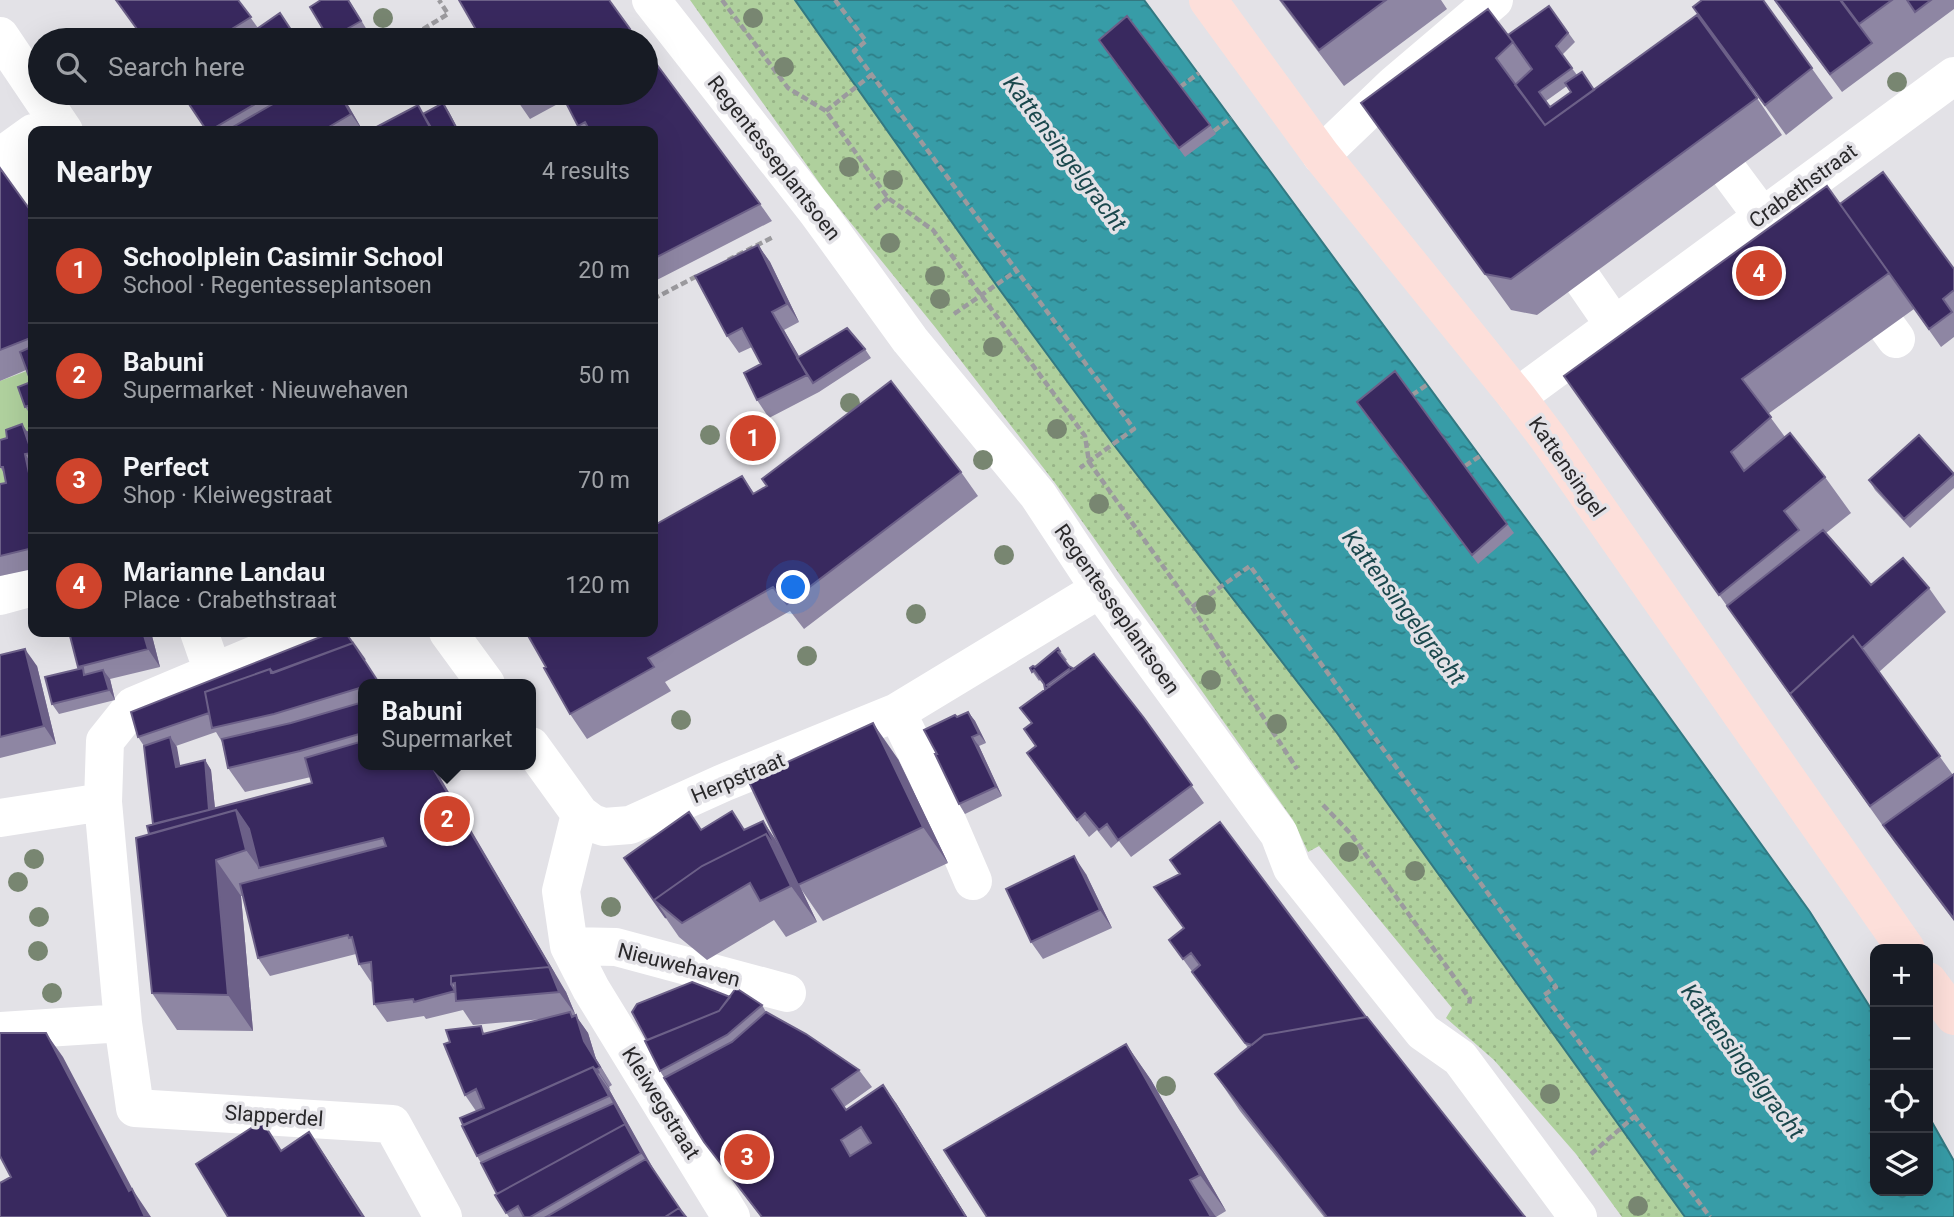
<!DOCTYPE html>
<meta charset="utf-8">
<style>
:root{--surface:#171b24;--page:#20242c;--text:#f1f3f6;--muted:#9ea1a6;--line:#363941;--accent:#cf442c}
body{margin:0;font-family:Roboto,sans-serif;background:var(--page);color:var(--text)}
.controls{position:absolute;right:21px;bottom:21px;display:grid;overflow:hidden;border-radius:14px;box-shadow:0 7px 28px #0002}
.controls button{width:63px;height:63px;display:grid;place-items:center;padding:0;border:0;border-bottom:2px solid var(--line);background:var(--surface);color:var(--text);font:35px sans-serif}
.you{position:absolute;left:794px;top:588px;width:24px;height:24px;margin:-18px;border:5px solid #fff;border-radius:50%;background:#1a73e8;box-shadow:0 0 0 10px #1a73e833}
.badge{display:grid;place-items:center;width:46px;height:46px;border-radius:50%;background:var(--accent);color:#fff;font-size:23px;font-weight:700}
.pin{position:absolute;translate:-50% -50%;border:4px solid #fff;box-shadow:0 2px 7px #0006}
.popup{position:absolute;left:358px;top:679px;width:178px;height:91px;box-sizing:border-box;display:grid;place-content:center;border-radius:14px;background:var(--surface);filter:drop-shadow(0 2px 5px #0005);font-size:23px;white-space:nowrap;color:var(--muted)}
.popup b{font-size:26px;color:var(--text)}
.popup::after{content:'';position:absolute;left:50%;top:100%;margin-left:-14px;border:14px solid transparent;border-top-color:var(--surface)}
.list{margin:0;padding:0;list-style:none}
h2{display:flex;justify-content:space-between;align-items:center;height:91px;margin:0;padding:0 28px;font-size:30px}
h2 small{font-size:23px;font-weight:400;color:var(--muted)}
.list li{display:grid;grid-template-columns:46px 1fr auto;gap:21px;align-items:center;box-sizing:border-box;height:105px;padding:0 28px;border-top:2px solid var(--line)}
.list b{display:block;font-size:26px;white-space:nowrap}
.list p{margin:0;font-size:23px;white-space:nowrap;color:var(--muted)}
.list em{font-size:23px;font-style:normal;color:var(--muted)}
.icon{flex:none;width:38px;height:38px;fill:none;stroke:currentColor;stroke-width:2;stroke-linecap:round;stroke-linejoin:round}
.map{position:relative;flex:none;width:1954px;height:1217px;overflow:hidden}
.search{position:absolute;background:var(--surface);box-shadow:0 7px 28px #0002;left:28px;top:28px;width:630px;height:77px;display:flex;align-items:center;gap:18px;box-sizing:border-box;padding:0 24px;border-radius:38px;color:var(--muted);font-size:26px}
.panel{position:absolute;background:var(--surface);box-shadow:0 7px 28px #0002;left:28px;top:126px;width:630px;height:511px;border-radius:14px}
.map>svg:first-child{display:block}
</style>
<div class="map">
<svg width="1954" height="1217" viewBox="0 0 1954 1217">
<defs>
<pattern id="grass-dots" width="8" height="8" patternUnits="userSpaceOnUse" patternTransform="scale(1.75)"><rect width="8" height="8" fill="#afd09d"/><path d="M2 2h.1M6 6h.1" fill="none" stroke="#97b387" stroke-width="1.8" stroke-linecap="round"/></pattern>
<pattern id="water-ripples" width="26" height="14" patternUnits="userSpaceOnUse" patternTransform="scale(1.75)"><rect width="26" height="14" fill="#379ca7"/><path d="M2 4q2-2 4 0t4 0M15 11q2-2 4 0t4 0" fill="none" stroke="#2e7f88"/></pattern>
</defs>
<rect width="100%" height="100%" fill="#e3e2e7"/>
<path fill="url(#grass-dots)" d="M690,0h105l202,286 117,159 223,288 348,484h-63l-46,-63 -82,-94 -48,-42 6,-10 -133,-162 -11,6 -15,-32 -238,-337 -120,-156 -110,-136z"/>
<path fill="#afd09d" d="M32,369l1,79 -33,58v-125z"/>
<path fill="url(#water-ripples)" stroke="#337982" stroke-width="2" d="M795,0h349l413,561 253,351 65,103v176h53v-76l26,46v56h-269l-348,-484 -223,-288 -117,-159z"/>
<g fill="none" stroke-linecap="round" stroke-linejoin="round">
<path stroke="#9b9a9e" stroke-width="4.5" stroke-dasharray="7 3.5" stroke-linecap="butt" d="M722,0l66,88 38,23 62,87 45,32 152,206 4,26 103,145 105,162
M835,0l31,41 -12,10 280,378 -54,39
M405,40l43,-26 -9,-14
M1180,87l19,-14
M826,111l45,-36
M1214,131l17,-13
M875,209l13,-11
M728,260l45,-23
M653,299l46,-24
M954,314l62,-43
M1412,395l16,-11
M1465,466l15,-10
M1192,607l58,-41 306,421 -12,8 166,222
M1323,805l27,28 120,166 -1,6
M1591,1154l44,-38"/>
<path stroke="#fff" stroke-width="38" d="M651,0l167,213 92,127 128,155 62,94 179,245 13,34 131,164 37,26 118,159
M0,36l64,95
M1321,155l73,-70 100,-85
M0,157l33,-24
M1730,173l32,43
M16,188l17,-10
M1583,280l31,45
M1888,328l8,11
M1517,397l437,-321
M0,596l33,-9
M199,632l14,40
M448,632l38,52
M897,712l29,60 47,109
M531,746l49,68 12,9 12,4 26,-2 93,-42 174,-71 203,-123
M580,814l-19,77 8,55 22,43 140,228
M0,818l103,-16
M569,946l47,1 171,46
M123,1023l12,85 257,16 51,93
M0,1031l123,-8 -20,-221 2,-61 28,-35 176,-74"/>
<path stroke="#fddfda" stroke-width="38" d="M1208,0l113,155 196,242 31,41 358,511
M1928,981l26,35"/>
</g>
<g fill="#788671">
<circle cx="383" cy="18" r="10"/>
<circle cx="753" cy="18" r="10"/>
<circle cx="784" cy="67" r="10"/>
<circle cx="1897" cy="82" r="10"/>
<circle cx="849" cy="167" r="10"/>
<circle cx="893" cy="180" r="10"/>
<circle cx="890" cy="243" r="10"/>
<circle cx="935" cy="276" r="10"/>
<circle cx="940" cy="299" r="10"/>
<circle cx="993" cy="347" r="10"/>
<circle cx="850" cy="403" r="10"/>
<circle cx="1057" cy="429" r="10"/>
<circle cx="710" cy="435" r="10"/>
<circle cx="983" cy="460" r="10"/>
<circle cx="1099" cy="504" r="10"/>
<circle cx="1004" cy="555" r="10"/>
<circle cx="1206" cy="605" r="10"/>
<circle cx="916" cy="614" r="10"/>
<circle cx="807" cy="656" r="10"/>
<circle cx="1211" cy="680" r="10"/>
<circle cx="681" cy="720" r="10"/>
<circle cx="1277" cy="724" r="10"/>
<circle cx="1349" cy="852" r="10"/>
<circle cx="34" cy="859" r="10"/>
<circle cx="1415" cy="871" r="10"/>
<circle cx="18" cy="882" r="10"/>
<circle cx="611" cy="907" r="10"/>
<circle cx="39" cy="917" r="10"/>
<circle cx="38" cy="951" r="10"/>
<circle cx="52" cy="993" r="10"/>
<circle cx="1166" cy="1086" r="10"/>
<circle cx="1550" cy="1094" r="10"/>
<circle cx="1638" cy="1206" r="10"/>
</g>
<path fill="#8e86a3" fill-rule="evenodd" d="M238,0l20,28 37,8 6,-3 5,7h-161z
M321,0h28l18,30 -19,10h-18l-20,-33z
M609,0l30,40h-157z
M1279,0h162l6,9 -103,77z
M1763,0l70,98 -47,37 -93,-128z
M1774,0h180v9l-112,83z
M1549,6l26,36 -13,13 15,20 17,15 163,8 25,37 -245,180 -26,-5 -150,-207 147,-68zM1567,86l4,6 -21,15 -4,-6z
M1099,40l111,85 6,9 -31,23z
M181,93h160l22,38h-156z
M512,93h134l114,111 12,17 -119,61v-151h-71l-17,-31 -35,19z
M0,168l33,46v204l-8,-11 6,-25 -5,-12 -26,11z
M1840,204l114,65v68l-13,10 -88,-125 61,87 -146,105 17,23 40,40 26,36 -25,20 45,52 58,3 17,24 -67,60 74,103 1,-1v147l-59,-78 -331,-467z
M758,245l12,17 29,60 -15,8 15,27 66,-8 6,9 -52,34 -50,26 -12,-18 4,-36 -9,-17 -13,6 -12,-17z
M1395,371l119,162 -36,31 -115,-153z
M33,430v139l-33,7v-92l6,-1 -2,-10 -4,-6 7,-29z
M961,472l17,24 -174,133 -14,-18 -125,71 6,9 -84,48 -17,-25 -24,-47 196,-191 12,17z
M1954,473v15l-44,40 -35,-38 -6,-10z
M69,632h82l9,35 -50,12 5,21 -56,14 -7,-10 28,-35 -2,-2z
M333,632l48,52h-18v81l203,227 10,24 12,17 8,26 16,26 -3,2 1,4 42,77 34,49h-177l-14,-22 2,-1 -16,-31 -4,-7 -1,-45 -11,-16 21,-62 57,-14 -70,6 -10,-15 -37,9 -2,-3 -37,6 -13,-18 -1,-23 -2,1 -12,-18 -3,-10 -86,22 -12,-18 -15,-62h-2l12,135 -76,-1 -25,-37 -3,-159 4,-10 -9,-78 -6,-9zM216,732l6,10 6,26 17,24 66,-15 1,6 -97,25 -4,-38 -6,-10 -25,6 -4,-20z
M1058,648l9,12 -2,1 4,5 75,52 60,85 -73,54 -12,-16 -8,7 -14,-18 -8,7 -62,-84 8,-7 -11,-17 7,-6 -11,-15 25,-19 -1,-5 -3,-5 -2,2 -9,-13 5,-1z
M0,655l37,11 19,78 -56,14z
M968,712l7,9 11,22 -7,3 23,50 -37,18 -6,-10 -22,-50 20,-37z
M898,759l50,104 -125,58 -22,-32 16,33 -31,15 -12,-17 -67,40 -28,-23 -55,-79 77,-28h45l17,-9 12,18 9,17z
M1170,860l196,157 159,200h-201l-84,-106 -25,-37 33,-26 -79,-108 15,-11 -4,-55z
M1086,874l26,54 -69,31 -12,-17z
M730,997l32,8 4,7 93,58 13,17 -28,20 2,3 50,-7 71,114h-206l-57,-75 -44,-71 -13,-31z
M1126,1044l25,36 75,131 -10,6h-229z"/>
<path fill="#6c6088" d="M339,93h2l22,38 -12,-17z
M443,103l6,9 10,19h-1z
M758,245l12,17 29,60 -12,-18z
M772,312l12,18 30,52 -1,1z
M22,424l11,16v15l-1,-2z
M25,454l8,12v17l-3,-5z
M143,632h8l9,35 -12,-18z
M25,649l12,17 19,78 -12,-18z
M103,670l7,9 5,21 -6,-10z
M968,712l7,9 11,22 -7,-9z
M873,723l25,36 50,104 -25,-36z
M170,737l7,10 5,29 -6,-9z
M972,737l7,9 23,50 -6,-9z
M205,760l6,10 6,58 -7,-9z
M431,765h2l133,227 10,24 12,17 8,26 16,26 -28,-44 -14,-29 8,12 -2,-9 -17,-23z
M236,810l25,36 -2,22 13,18 -26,-36z
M763,821l12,18 17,31 25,52 -26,-36 -25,-52z
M1074,856l12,18 26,54 -12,-18z
M216,860l25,36 12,135 -25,-36z
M46,1033l17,24 70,133 18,27h-6l-16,-26z
M1126,1044l25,36 75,131 -26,-36z
M593,1067l17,24 48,86 -17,-24z
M597,1069l12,18 2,4 -12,-18z
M883,1085l13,18 71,114h-1z
M309,1132l17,25 39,60h-2z
M1190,1180l26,37h-5z"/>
<path fill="#39295f" stroke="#6c6088" stroke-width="2" fill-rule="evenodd" d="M116,0h122l13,17 -37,23h-69z
M321,0h27l13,21 -32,18 -19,-32z
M459,0h150l21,29 -20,11h-128z
M1281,0h105l-67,50z
M1702,0h61l49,68 -47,37 -72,-98z
M1775,0h65l32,43 -42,31z
M1841,0h51l-33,24z
M1907,0h24l-16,12z
M1549,6l19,27 -12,13 16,22 -33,24 11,15 21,-15 -6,-9 17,-11 12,18 -49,35 -30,-40 17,-16 -24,-34z
M1488,9l25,33 -17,16 49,67 152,-110 60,83 -246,181 -26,-5 -124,-171z
M280,13l15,23 -7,4h-59l2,-1 10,1z
M1127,16l83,109 -31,23 -80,-108z
M301,33l4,7h-17z
M635,36l4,4h-12z
M646,50l114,154 -107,55v-128h-63l-5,-9 -7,4 -17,-33h85z
M181,93h20l-14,8z
M201,93h73l-65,38h-2l-20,-30z
M292,93h47l12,21 -29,17h-96z
M443,103l15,28h-25l-10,-17z
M418,105l14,26h-63z
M0,168l33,46v123l-33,13z
M1883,172l71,97v21l-11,9 9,13 -23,17 -89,-125z
M1827,186l62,87 -147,106 29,38 -40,35 13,19 46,-38 35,44 -41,34 15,19 -80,65 -155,-219z
M758,245l29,59 -15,8 35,63 -50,25 -13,-27 17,-9 -19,-36 -15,8 -32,-60z
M847,328l18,21 -52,34 -16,-25z
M33,346v58l-8,3 -7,-20 13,-5 -11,-30z
M1395,371l112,153 -35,31 -115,-153z
M891,381l70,91 -174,132 -14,-17 -125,71 6,9 -84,47 -26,-46 2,-1 -20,-35h127v-106l89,-50 11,18 14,-8 -5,-7z
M22,424l10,29 -7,1 5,24h3v70l-33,8v-72l6,-1 -3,-16h-3v-27l7,-2 -1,-8z
M33,430v17l-5,-15z
M1919,435l35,39 -50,45 -35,-39z
M1823,530l48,55 32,-27 26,30 -67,60 -9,-12 -63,58 8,11 -71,-99z
M69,632h74l5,17 -70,18z
M333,632h12l20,28 -12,-17 -80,30 -3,-4 -65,23 4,21 -71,24 -7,-25z
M1853,636l87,120 -70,50 -80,-112z
M353,643l26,40 -6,1h-10v3l-89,27 -62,14 -7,-36 65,-23 1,4z
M1058,648l2,3 -2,1 11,14 5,3 -4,2 -1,-2 -22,16 2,2 -4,2 -1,-5 -10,-14 -2,2 -2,-4 3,-2 2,1z
M25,649l19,77 -44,11v-82z
M1094,654l50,64 48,67 -74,55 -11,-16 -8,6 -14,-17 -8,7 -50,-67 9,-7 -12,-17 8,-6 -12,-15z
M83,668l1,7 19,-5 6,20 -57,14 -7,-27z
M363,702v31l-63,18 -72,17 -6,-29 69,-16z
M968,712l11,22 -7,3 24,50 -37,17 -24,-50h2l-13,-24 31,-15 2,2z
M873,723l50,104 -125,58 -50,-105z
M170,737l6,30 29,-7 4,50 -56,14 -9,-78z
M363,741v24h68l123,209 -5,-7 -98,9v8l4,7 -41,11 -1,-3 -39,5 -3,-42 -12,2 -7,-27 -3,1 -1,-3 -90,23 -18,-74 146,-38 -3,-8 -124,30 -10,-39 -13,-19 -87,24 -2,-8 165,-43 -7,-25z
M1954,774v145l-71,-94z
M236,810l10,40 -30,10 12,135 -76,-2 -16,-155z
M732,811l12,19 19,-9 16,31 -13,-18 -64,32 -48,34 12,18 -42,-60 65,-46 12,18z
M1220,822l146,195 -102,18 -12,10 -7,-2 -53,-71 8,-7 -9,-12 -8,6 -14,-19 15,-12 -30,-41 26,-13 -10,-14z
M766,834l25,52 -31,15 -10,-18 -68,40 -28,-23 48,-34z
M1074,856l26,54 -69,32 -25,-53z
M549,967l10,25 -103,9 -1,-18 -4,1v-8z
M692,982l38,15 -11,14 -72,29 -15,-28 5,-8z
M736,988l26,17 -35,30 -67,36 -15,-30 74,-30z
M570,1012l2,5 4,-2 8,26 16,26 -3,2 2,4 -6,-6 -130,58 -3,-7 24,-10 -8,-19 -11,6 -21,-51 6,-2 -4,-12 35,-4 2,8z
M766,1012l40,22 53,36 -27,19 14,21 37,-25 83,132h-204l-58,-75 -40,-64 68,-36zM861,1127l10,16 -21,13 -9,-16z
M1367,1017l158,200h-198l-112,-143 49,-39z
M0,1033h46l83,158 3,-2 13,28h-145v-34l11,-6 -11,-21z
M1126,1044l74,131 -10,5 21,37h-224l-43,-67z
M593,1067l16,29 -132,60 -15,-30z
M614,1103l15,28 -4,-7 -128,70 -16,-31z
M262,1121l19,30 28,-19 54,85h-135l-32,-53z
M625,1124l16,29 -111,64h-6l-6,-11 -12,7 -11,-18z
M646,1159l38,56 -5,-7 -14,9h-119z
M679,1208l7,9h-21z"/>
<g text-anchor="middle" stroke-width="7" stroke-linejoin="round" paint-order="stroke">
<g font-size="21" fill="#29282a" stroke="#e3e2e7">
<text transform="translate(774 158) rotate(52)" y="7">Regentesseplantsoen</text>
<text transform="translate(1803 186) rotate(-36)" y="7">Crabethstraat</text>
<text transform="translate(1567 467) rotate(55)" y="7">Kattensingel</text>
<text transform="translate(1117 609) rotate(55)" y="7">Regentesseplantsoen</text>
<text transform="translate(738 778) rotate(-23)" y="7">Herpstraat</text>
<text transform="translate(679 965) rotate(14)" y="7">Nieuwehaven</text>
<text transform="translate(661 1103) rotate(58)" y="7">Kleiwegstraat</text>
<text transform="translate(274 1116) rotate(4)" y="7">Slapperdel</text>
</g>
<g font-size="23" font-style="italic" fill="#1b484d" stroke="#e3e2e7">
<text transform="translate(1065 153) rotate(53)" y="8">Kattensingelgracht</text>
<text transform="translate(1404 607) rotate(53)" y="8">Kattensingelgracht</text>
<text transform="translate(1743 1061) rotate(53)" y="8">Kattensingelgracht</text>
</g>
</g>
</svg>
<div class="controls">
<button>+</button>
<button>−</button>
<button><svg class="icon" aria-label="locate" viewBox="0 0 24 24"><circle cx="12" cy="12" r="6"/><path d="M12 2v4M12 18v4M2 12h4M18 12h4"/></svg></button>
<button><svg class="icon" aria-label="layers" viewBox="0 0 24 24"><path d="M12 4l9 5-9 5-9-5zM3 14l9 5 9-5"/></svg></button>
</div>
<div class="you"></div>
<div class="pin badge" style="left:753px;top:438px">1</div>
<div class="pin badge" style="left:447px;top:819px">2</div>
<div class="popup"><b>Babuni</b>Supermarket</div>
<div class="pin badge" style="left:747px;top:1157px">3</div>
<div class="pin badge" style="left:1759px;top:273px">4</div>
<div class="search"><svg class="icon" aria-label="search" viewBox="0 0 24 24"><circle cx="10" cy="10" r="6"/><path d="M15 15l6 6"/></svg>Search here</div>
<section class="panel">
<h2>Nearby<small>4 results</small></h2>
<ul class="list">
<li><span class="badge">1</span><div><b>Schoolplein Casimir School</b><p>School · Regentesseplantsoen</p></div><em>20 m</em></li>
<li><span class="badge">2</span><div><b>Babuni</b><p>Supermarket · Nieuwehaven</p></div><em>50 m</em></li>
<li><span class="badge">3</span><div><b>Perfect</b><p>Shop · Kleiwegstraat</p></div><em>70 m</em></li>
<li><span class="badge">4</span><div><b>Marianne Landau</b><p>Place · Crabethstraat</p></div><em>120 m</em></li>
</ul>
</section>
</div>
